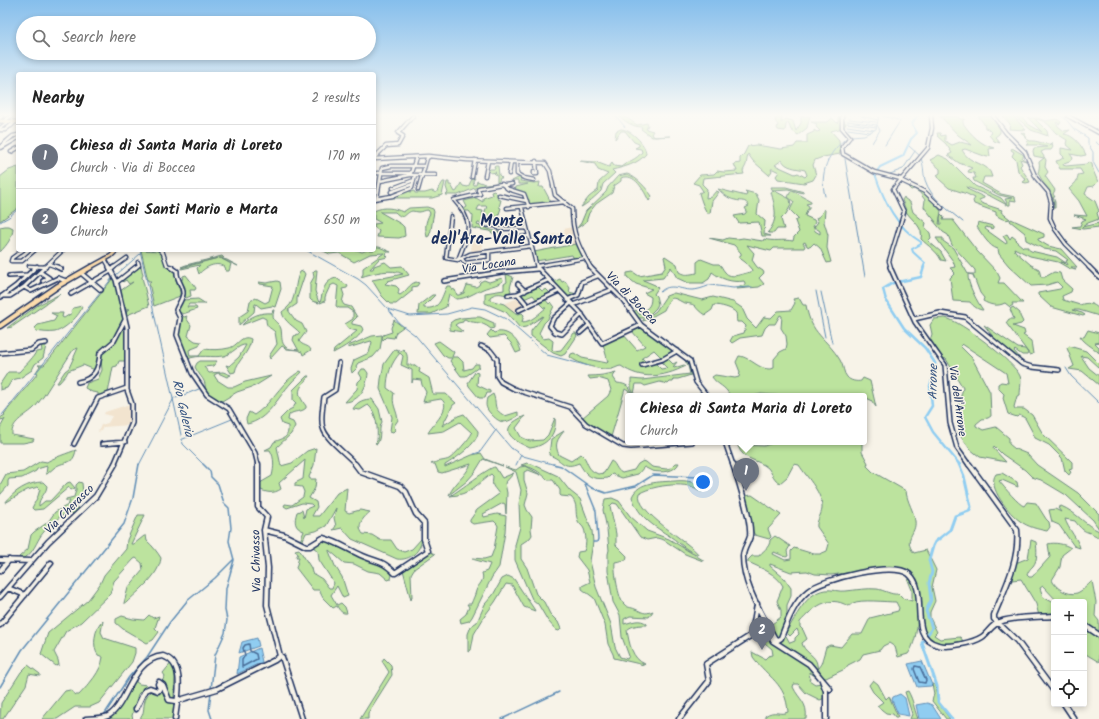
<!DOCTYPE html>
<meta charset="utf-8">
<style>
:root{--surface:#fff;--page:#f2f2f2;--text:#222;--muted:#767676;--line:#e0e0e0;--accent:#c8321e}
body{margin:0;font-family:Kalam,sans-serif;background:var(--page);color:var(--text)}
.controls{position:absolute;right:12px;bottom:12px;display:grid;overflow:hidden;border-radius:4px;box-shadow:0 2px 6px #0003}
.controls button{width:36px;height:36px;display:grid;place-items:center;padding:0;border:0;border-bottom:1px solid var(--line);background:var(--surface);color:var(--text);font:20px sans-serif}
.you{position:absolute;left:703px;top:482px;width:14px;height:14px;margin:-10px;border:3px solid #fff;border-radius:50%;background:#1a73e8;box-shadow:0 0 0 6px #1a73e833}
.badge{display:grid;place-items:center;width:26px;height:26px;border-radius:50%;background:var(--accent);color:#fff;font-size:13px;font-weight:700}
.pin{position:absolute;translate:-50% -33px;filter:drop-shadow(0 1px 2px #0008)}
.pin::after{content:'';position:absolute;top:21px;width:14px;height:12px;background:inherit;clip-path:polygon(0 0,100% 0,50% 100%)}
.popup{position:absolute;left:625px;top:393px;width:242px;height:52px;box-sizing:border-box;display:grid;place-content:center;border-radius:4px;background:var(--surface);filter:drop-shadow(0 1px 3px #0005);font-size:13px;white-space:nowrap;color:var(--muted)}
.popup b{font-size:15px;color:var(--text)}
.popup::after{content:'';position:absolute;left:50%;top:100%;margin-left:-8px;border:8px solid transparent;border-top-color:var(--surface)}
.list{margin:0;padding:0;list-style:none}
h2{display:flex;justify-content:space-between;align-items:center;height:52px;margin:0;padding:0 16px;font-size:17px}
h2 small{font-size:13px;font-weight:400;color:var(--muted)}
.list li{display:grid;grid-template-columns:26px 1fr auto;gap:12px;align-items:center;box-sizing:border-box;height:64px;padding:0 16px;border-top:1px solid var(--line)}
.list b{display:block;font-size:15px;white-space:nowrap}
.list p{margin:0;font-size:13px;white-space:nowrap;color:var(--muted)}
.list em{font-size:13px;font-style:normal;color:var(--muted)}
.icon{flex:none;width:22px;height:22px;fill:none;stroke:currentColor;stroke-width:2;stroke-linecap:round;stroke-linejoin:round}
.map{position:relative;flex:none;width:1099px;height:719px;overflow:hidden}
.search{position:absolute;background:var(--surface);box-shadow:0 2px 6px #0003;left:16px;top:16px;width:360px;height:44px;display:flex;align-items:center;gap:10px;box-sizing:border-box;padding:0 14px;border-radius:22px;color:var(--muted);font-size:15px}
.panel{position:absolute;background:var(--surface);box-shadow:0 2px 6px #0003;left:16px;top:72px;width:360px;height:180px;border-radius:4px}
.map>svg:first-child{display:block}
</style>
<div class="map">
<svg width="1099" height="719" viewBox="0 0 1099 719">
<rect width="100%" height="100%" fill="#f7f3e8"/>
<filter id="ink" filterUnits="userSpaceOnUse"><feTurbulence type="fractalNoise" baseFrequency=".025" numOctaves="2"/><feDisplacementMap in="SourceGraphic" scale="8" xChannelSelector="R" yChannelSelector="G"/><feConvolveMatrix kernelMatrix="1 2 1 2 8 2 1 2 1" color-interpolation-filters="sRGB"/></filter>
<g filter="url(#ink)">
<path fill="#f2e4cf" d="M572,227l4,17 -9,2 -1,-9 -14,3 -2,-5 15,-2 -1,-4z
M475,237h6l2,15 -11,2 -2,-13h3z
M520,297l7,8 -14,7 -8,-6 -1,-2z
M130,404l1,1 -1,20 -27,2 -2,4 -3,1 3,-7 7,-2 4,-7 -8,-2 1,-2z"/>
<path fill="#bce39e" stroke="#6c897e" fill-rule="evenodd" d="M619,116h5l13,9 10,-2 1,2 -2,4 7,2 -2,3 4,3 16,-1 -19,1 -11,-8 1,-2c-9,0 -16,-5 -23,-11z
M777,116h5l-1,7 5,-4 7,2 3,10 5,-8v-7h9l-3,12 -9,7 -7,-5 -3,-8 -2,3 -1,6 -7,-1 -1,-2 1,-3 -3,-4z
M940,116h17l3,3h5l-2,1v3c7,11 19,23 32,25l-6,1 1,7 -3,1 -22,-8 -3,1c8,16 27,11 30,27h-8l-2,6 19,11 14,3 1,4 -6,-1v5h-2l-3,-6 7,-1 -13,-3 -25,-14 -1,-3h3l-2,-5 -6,-1 1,-2 3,-2 -13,-5 -11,-8 4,-2 -6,-9 -9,-8h1l-1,-3h3l1,3 4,-1v6l7,4 8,-3 12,3 -14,-10z
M978,116h15l8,12h-1v5h-1v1l-4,3 5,6 -6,-2 -5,-6 3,-2 -4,-4 -3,-1 -1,-4z
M1003,116h10l13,14 -17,-1 1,-5z
M1015,116h6l7,8 14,8 -15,-15 3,1h8l7,3 12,-2 4,3 -1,2 -4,-2 2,4 6,5 6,-1 -6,4c10,1 18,12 22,21l-5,1 -11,-2 3,4 -1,2 -8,3 -1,2 3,1 21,-2 2,-2 3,2 1,6 5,12 -4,4 -6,1 -3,7 10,7 4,10 -2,2 2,6 -11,4 -6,4 17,-4v4l-16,2 -11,-2 8,-1 2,-5 4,-2 -12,-4 13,1 -8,-15 -10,-12c5,-5 9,-7 9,-14l5,-1 -3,-5h-20l-4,-8 4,-1 4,-3 -3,-3v-6l12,2 -7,-6 1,-4c-3,-2 -12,-7 -13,-9 -5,-7 -10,-11 -19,-12l12,12 1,5 -17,-6z
M838,117h4l4,7 -3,4 -12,3 8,9 1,14 -17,3 -8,3 -2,5 3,10 -3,5 -9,3 -26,-4 -2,-3 3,-4 -6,-3h-2l1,2 -3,4 -16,-14 -5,-7 -2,11 -3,6 1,3 -41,4 -1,6 5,5 -1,9 5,-1 5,-6 3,1 -7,9 -2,12h-3c-4,-7 -6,-13 -8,-20l4,-2 -4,-6 -6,-2 7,-8 14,-1 3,-3 7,1 13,-1 -3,-7 6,-1v-5l4,-4 4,-8 8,-1 25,4 13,-2 3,-4h10v-8l7,-3v-2l3,2 3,-1 -4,-4 1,-3 -6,-2h17l4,-4 5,5 1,-1zM782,160c4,8 14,8 23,10l2,5 -2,2 -7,-4 -3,1 -20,-9z
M621,129c9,0 25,15 25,25 -8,10 -22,13 -34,16l3,3 -12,11 -2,7c-4,4 -15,14 -20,16l8,-10 9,-7 1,-8 9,-8 -10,-4 -3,-6 -15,-3 16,1 13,5 3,-4 2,3 7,1c7,-6 15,-7 21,-15l-1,-3 -6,-1 4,-2v-2l-5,-2 -9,-11h-4l-6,8 1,-8z
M1021,132l4,2v4l5,3c7,-1 14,4 21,3l-2,2 2,-1 1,-3 1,5 -2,3h-6l-4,2 5,8 -1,7 3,5 -3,4 10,14 -2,4 2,3h-2l2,5v6h-2l1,-3 -3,-11 -3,-1 2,-1 -6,-8 -4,-1 3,-1 -5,-9c1,-3 2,-9 1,-11l5,-4 -10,-2 -1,-5 1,-3 14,-1 -11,-2h-11l3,-1 -2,-1 1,-2z
M1012,148l12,7 -2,3 4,3 -6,-2 2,5 -2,2c3,6 7,10 10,16l-4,1 -4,-1 4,-2 -8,-9 -2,-11 -4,-4 2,-4 -3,-2z
M939,155l9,4 27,27 26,12 6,7 -17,-9 -24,-9 3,3 15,7v1l-5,2 2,3 21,7 -1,2 9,7c-5,2 -10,-1 -14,-4v-3l-22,-8 -1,-3 2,-3 -8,-4 -18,-6 -9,-8 -3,-5 3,-2v-4l-10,-9z
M494,166h4l1,9 3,3h-2l-2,6 -20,4h-3l-17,7h-12l2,-2 -2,-6 1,-5h2v3h2l4,7 2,-1 4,-8 2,3 5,1 4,-8 3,-1 -2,3 1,4h2l1,-4 8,3 12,-1v-8l-3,-1 2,-2 -5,1 -3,-2 2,-2h5z
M18,167v41l-18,13v-44l9,-7z
M627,174c10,3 19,14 25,22l-3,5c-5,-10 -14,-29 -28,-23v3l-7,5 -2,7 -16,11 -7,9 -3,9 -9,6 4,-5 5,-12 20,-19 2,-5 10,-11z
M520,177l2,1 -2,3 14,2 6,-1 -1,5h4l9,17 -23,2 -4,-12 -10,-3 1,-4 12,-3h-10v-3h-6z
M443,182h2l-3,13 -10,3h-47l25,-9v3l4,-1 1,2h10l7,-2 4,2z
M913,186l14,9 14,16 -2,13h2l-1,-6 1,-4 3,3 -1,3h10l24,31 20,21 3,6 -2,5h6l19,20h-11l1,2 -3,2 -5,-4c-8,4 -15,2 -22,-2l1,-3 -4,-5 -7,-18 -5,-1c-1,10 10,29 15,36 -5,0 -10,-4 -13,-8l-17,-1 -3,-23 5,-5 -5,-5 5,-1 -2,-6 -17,-23h7v3l10,7 15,26h7v-4l-23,-25 -4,-10 -5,-3 -10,-12 3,2 -12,-15 1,-7 -5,-7 -6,-4 -3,1 -2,-2z
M771,187h15l18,5 -1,1 -15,-4 -15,1 17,9 1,6 -5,9 -5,5 3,10h-7l-3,4h-5l-1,-1c11,-13 7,-25 3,-40l2,-1z
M718,189l28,7 1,-3 -2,-2 11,3 3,6 -2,14 8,7 -1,13 7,2h-9l-3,-14 -20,1 -5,-7 11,-2 2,-3 -2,-3 4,-2c-4,-7 -7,-4 -14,-6 -7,-1 -14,-8 -17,-11z
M494,191l5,5 -2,3 4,1 -2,7 2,1 -3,9c-6,1 -9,0 -14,-3l3,-8h-8l-2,4 6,1 -1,3 12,7 -9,3 -7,-1 -1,2 26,9v2l-3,2 -11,-7 -17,-3 1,-12 -4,-5h-4l-1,-2 3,-2 -3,-6 12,-3 7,4v-4l9,-3 -1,-3z
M791,191l4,1 16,9v2l-5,1 3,2v3l-2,1 -2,6 9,4 1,2 -2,4 2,5 5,3v-3l-6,-4 4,-5 -2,-4 4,-2 4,-7 1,1 -1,12 4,13 -1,13 4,14 -4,1 -7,-15 -6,-5 -4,4 -3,-1 -2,-4 -2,1 2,3 -1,2h-30l-3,3 -24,-6 7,8 -2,7 5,7 6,4 1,2 -5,5 5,6 -5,3 -22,2 -1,-2 9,-2v-2l-1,-2c-12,2 -23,-2 -32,-9l-3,7 -6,4h-15l-11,-5 -6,-11 -8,11 -20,2 12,5 3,3 -4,6 2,2 2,8 -2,4 -10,10 10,-7 10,-15 8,-3 28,7 11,-3 20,5 9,6 5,11 9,9 8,-11 7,1 7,-7 13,-1 4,-7 -2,-4 6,-1 4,7h3c5,30 20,32 34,55 4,6 3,13 7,17 3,4 10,5 14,4l2,-3 7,3 6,26 -5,-7 -5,-2 -2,2v-4h-41l-7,-2 -6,2h-25l-24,-2 -8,2h-23c-4,-10 -13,-11 -18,-19l3,-2 20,3 4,-1 1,-5 -4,-10 3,-6c12,1 22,17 35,12v-9l6,-7 6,-3 1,-5 -1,-8 -5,-8 1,-12 -2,-1 -5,9h-6l-4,4 -3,7 -22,3 -8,5 -2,-2 3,-5 11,-3 2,-7 -4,-4h-5c-1,-3 0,-7 -1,-9 -3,-5 -17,-8 -22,-8l-2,5 -7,5c-5,-3 -7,-5 -10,-9 -3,-3 -9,-2 -13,-4 -12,-7 -12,-4 -18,8l-18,10 -3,1v-1l2,-2h-7l-5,-6 3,-2 4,5c6,-8 11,-6 11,-18l-7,-4 8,-4 -16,-5 -9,-7v-4l6,-1 6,4 23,-4 4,-6 -2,-9 1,-1 12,8 2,8c6,4 11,2 18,1v-11l4,-3 13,5h5c3,2 3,5 6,8 6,8 18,1 26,0l1,-2 -7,-8 -7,-5 3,-2v-2l-7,-8 -25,-7 14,2 5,-2 9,1 6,-1 20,3 1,-2c9,3 19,0 29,2l1,-4 5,-5 -4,-11 4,-2 -9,-9 4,-8 -6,-5z
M904,197l1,2 5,3 3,10 13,11 -1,4 5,6 1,5 -3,3 13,11 5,9 -5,-1c-4,-9 -13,-14 -20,-21 3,-11 -8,-18 -14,-26 -2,-4 -3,-9 -5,-13z
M427,207l6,2 1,3c-2,8 -2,18 -5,24l-2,1c-2,-10 -2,-14 3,-24l-2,-3c-3,0 -6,2 -9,2 -2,0 -5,-1 -7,-1 -8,2 -7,11 -17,1h-15l21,12 3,3 1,9 -6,2 -22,-1 2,-6 -5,-4v-3l7,-1 -7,-4v-8c10,-5 20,-3 29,1l6,-4z
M1011,219l33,15v3l-6,2v1l10,6 13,3 16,18h-6l5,3 -6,-1 -12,-7 -28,-6 -16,-8 1,3 16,14 8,4 2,8h4l9,-5 6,1 2,7 10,9 -1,3 -9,4 1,4 17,5c7,-3 13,-2 19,4v7l-20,-6h-7l10,3 3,2 -2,1 -32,-9 -13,-12v-2l22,-4 2,-2 -5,-5 -10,3 -16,1 -22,-20 -10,-12 -1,-5c-9,-2 -16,-15 -21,-22l1,-5 15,4v3l-7,-2 -1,2 21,15 1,-2 -4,-6 4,-2 3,5 2,-3 5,4 -1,1 7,6h5v2l3,2 26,6 9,6 -5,-1 7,3 -2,-4 2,-1 -12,-9 -12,-2 -18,-9 -1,-7 -15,-12z
M5,226h4l4,2c0,9 -6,17 -13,24v-25z
M576,244l7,14 -9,1 -2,-4 -36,6 -2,-9z
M374,247h5l12,5h-4l-1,3 2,2 -9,2 -9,10h3l1,-3 11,-4 6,5 11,-1 7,9 -21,6 -3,3 11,2 3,3 -1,5 2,1c7,-4 9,-11 16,-13l3,1 -2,3 -5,1v4l-16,13h-6l-8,-8 -10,-16 31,-6c-11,-6 -30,-1 -42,3l2,-3v-6l21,-15 -14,1 -16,8 -15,-9 -9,1 -9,-4h36l5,2 5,-2h7z
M141,250l19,1 3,4 2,10 10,7c-1,9 6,15 5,24l-26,10 -5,-23 2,-2h-3z
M222,256l2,2h-5l8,2 11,6 -16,-7 9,5 -2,7h-3l-1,-4c-9,-6 -20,0 -26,7l-2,-6 3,-3 -19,4v-1l37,-10 -37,9 5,-2z
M141,266l2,9 -1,2 7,29 -22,9 -1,-4 4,-2 -5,-1 -5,-17 13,-9 -4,2 -3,-4 -3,2 -2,-2z
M315,270h2l-2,21 4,12 -7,-2 -2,-2v-15l4,-7 -1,-5z
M303,271l2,3 -8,24v6l-9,6 8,11 6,3 4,8 -7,9c3,5 10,4 12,9l-8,5 -1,-3 -3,-1 -6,-11 1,-4 6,-3c-6,-7 -16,-11 -18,-21 2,-2 4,-3 5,-4 10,-8 7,-26 13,-36z
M506,274l7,3 -3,11 1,3 -5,4c-6,-2 -11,-2 -16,2v3l14,4 13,10 5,-1 2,2 -2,7c10,0 17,-9 24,-14h-2l-6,-6 7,-3 4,5 2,-2 3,4 -6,13 -4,4 -5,10 4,6 6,-1 4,3 -1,8 2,2 7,-1 13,-17h2l1,3 -12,18 -4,2 -8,-3 -22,-17v-5l12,-15 -17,11 -6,1 -14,-16 -21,-9v-10l19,-3v-6l3,-2z
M186,275l10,13 -1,2h-5l1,6 -5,2 -1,-1v-10l-7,-10 4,3 1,-4z
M113,278l3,6 8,38 -11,19 -16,14 2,7 -4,8 -12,-5 -15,6 -2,4 -7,8h-2l8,-12 4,-3 9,-20 -5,2 -30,47c-4,4 -6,9 -10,12 -9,8 -22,13 -21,26l22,4 -1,2 -10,2h-23v-15l5,-9 -5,1v-2l5,-3 -1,-1 34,-41 -2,-1 4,-6 -2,-1h6l7,-8z
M336,278l12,8 -1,2 -5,1 2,6 -2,7 2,3 7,2 6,10 -5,5v2l9,2 2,3c-2,9 -22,20 -30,24l1,-3 23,-19 -8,-2 -4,-5 8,-5v-7l-6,-4h-8l-3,-2 2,-20 -4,-2 -4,2 -5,11v4l-5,2c3,-11 3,-22 16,-25z
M502,278l1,3c-7,5 -13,5 -20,8 -9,4 -17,10 -27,10l-7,-5 -3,13 -15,7h-13l1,-9 13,-10h3l-11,11v2c17,2 17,-11 23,-22h3l1,3 4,1 2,5h2l5,-2 3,-8 9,2 3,-2 1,-3 4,-2 5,2z
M560,279l2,3 3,-1 5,7 -1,4 8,2 -9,6 -17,-17z
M277,281l3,1 1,7 -6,18 -3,-1 -11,2 -5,-4h-1l-1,8 -15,13v-8l9,-6 2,-10 6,-3 9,5 4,-2 4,-15 -13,-2 -1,-2 7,1z
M537,286l5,5 4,-2 5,5 -14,6 -4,-5 -9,4 -4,-5z
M60,294l-48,33 -5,1 31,-23z
M198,299l8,5h-17l-2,3h9l1,2 -14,5 -4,-2 -1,-4 5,-8z
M82,306c-1,9 -18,24 -27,26 -6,1 -14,0 -19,-1l-1,-3 3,-3 16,-4 3,-5 -6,-3h12l-1,4 2,1 8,-5 -1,-2 2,-3z
M1013,307l7,6v3l3,6 -2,2 -8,2 11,4 1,4 -2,1 8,6 2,13 -3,1 -24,-32 3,-4h5l-4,-10z
M273,310h1c-4,13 5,11 7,19 1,5 0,12 3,16 3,5 10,4 14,5l-11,-1 -5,-3 -12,13 -1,-3 8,-12 -2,-12c-5,-5 -9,-4 -9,-13l-4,-2 -20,8c8,-9 19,-13 30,-12z
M181,315l3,2 3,-1 -1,2 5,7 -3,11 7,5 6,1 -2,4 -10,4 1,6h9l5,-7c8,1 17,1 25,-1 9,-2 12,-14 22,-9 -1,14 -14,21 -16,33l-4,1 -5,-8 3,1 10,-9 7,-12c-7,-1 -14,9 -22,11 -11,2 -26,-2 -36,3l-10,-25z
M474,317h6l14,6v5l-3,1c-12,-10 -18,-4 -26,-10l-2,1v2l-5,1 -3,2 8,7 -13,-2v-7l4,-3 7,-2z
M945,318c15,2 70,45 75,58 2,5 0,13 0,19l-3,1 -3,11 1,2h9l8,6 11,19 29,28v7l-3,1 2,2 -2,3 -4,-4 -3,-13 -13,-13 -14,-7 -2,-5 -8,-15 -6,-3 -2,2 -9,-3 -5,-16 1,-4 -6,-6v-4l3,-2 7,1 -2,-10 -44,-29 -2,2 12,12 18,34 1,24 -3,2 -6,1 -6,5v2l7,4 13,-3 13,11v6l6,5 12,5 10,11 41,28 21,21v15l-6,-9 -27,-25 -25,-15 -9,-3 -7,-7 -23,-16 -8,-8 -1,2 13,14 -26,-5 -10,-8 -12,-16c4,-6 3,-15 -1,-22l6,-23 -17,-29 -3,-1 -13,-17 2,-7 -2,-9 4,-6z
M394,320l9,7 -7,5 -2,6 -8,-1 -3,3 -1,-2 -2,11 -7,8 -15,6 -2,3 1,2 -5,5 -1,-4 3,-9 15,-7 3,-11 -1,-1 -23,7v-2l24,-10 10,-1v3l1,-3 9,-3 -1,-4z
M124,323h2v36l-1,2h-6l-2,5 -4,1 -5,26 -10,3v-3l-6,-1 -7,-4 2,-5 11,-4 4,-9 -1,-11 2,-7 13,-12z
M984,325l34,23 7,1 3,4 -1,2h-5l-7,-5 -1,1 6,7 -2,-1 -23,-18z
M641,326l34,25 -12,8 -9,-9 -12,8 4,4 3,-1 5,1 7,7 6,-1 -7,-7 7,-3 6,6 4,-2 -4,5 1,1 10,-3 2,1c-24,12 -45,14 -65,0 -3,0 -5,2 -9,3 -9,2 -35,-5 -42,-12l1,-3 3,-1 8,5 25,5 1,-1 -5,-18 20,-10 14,16 8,-4 -14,-16z
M491,330l3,3c12,-5 24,6 27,18l-5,2 -5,-10 -7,-7 -14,2 -3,-3z
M1088,330l11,3v9l-4,1 4,4v6c-7,-7 -14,-9 -19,-17l4,1z
M439,341l15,11 -2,5h6l5,5 1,8 8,-2 3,-4h4v3l-13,9h-5l-11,-15 2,-3h-4l-5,-3 -9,-12z
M45,344l1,2 -3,12 -8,6 -3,6 -12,8 -8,2 -5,8 -7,2v-6l8,-12h11c6,-7 13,-12 17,-20l6,-1 -1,-6z
M1069,346l17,5 13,13v4l-12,-11 -6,-1 8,12 10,8v9l-17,-14 -13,-2 5,-3 -7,-18z
M395,349l4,1 -1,3 5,-4c6,6 4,9 4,16h8l5,4 -1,3 10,6 4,16h13l10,9 -3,2 -11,21 16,-10 6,-2 14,17c1,12 -23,28 -33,34v2l27,-12 9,-2 4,6 18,7 -20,-7 -8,13 -8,9 -18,14c5,-12 17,-19 22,-31l-29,9 -4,-1 -3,-8h-4c6,-3 14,-3 18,-5 4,-2 22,-22 23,-26l-12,-11 -16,9 -16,2c4,-8 25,-26 13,-34l-18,3 3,-10 -4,-7 -1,-5 -8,-1 -1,4v-13l-11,-5 2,-9 -3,-3c-9,10 -13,22 -13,35l7,5c-3,11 3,17 4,27l-4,6 1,4 -2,2 -3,-1 2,-14 -12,-28 1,-10 3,-15z
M683,357l7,7 1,11 -13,4h-4l-1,3h-3l-2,2 -8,-2 -15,4 -3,-2h-6l-2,10 -3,-6v-9l11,1 48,-6 -2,-8z
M200,361h17l-4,5 -9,1 5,6 14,-1 8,3 -4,2 -9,-4 -4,2 3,5 11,7h6l11,-5 26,-6 -16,10 -18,6 -15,9c-7,-1 -12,-4 -17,-9 2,-13 -5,-14 -10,-25l2,-4z
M362,369h3l3,4c-1,14 -8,28 -23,29l12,-13 1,-7 4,-4 -3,-5z
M300,371l2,1c-3,4 -8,7 -11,11 -13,14 -23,37 -44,41l-1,-5 3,-7 5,3c14,-9 22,-23 33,-34 4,-4 9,-7 13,-10z
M475,372l3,1 -1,12 13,6v2h-3l-2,5h-6l-10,-12 -1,-3z
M616,372l-3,5 4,6c10,1 12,3 16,12l-1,1 -1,-3 -6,-4 -14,48 -25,-15 -4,-4 26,-22 3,-6 -3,-9 -10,-3 -8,1 -2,-3c10,0 18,-1 28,-4z
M307,376h2c-10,13 -14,15 -3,30v2c-5,5 -12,2 -17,7l-1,5 5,2 2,4 -4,8 -14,13 4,19 11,-3 15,-12 9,-3 -2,17 -5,12 1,2h6l-1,9 -6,10 7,4 1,5 -5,9h7l18,-23 10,-5 -2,23 4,2 11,-3 10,2c-7,6 -14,13 -7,22l9,1 8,5h11l6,9 7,3 8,-3 10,-11c-1,13 -12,23 -25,21l-45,-20 -10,-11 -9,2 3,-4 -2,-8 2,-10 -10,18 -10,5 -10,2 -4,9 -2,-1 4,-10c-10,-3 -10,-10 -7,-19l5,-2 2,8 2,-9 7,-3 -2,-2 -9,-1 -15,5 -3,-2 1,-2 7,1 11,-8 1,-5 -2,-5 -7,-1v-3l8,-4 2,-19 -26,23 2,6c-7,5 -15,4 -22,0l1,-6 12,-7c2,-8 3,-18 -2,-26h-5l6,-3 3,-5c9,-4 15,-3 14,-16l-6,-2 -2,-5 9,-9 4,-2 3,-5 -3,-3v-10z
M493,394c5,11 -2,14 12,22l13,-4v4c-12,7 -16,9 -26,-1 -6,-6 -7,-9 -5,-17z
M372,399l7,10 3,13c-4,6 0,14 -5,22l-2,-1 2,-2c1,-11 0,-29 -9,-36l-8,5 -7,-1c4,-8 12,-10 19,-10z
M525,416l-9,12 5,9 9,4 13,-1 5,-5 7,-17c2,17 -9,28 -25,30 -21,-9 -33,-20 -5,-32z
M564,431c-7,9 -10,13 -5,24l12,6 10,-7c8,6 4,15 17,20l6,-1 7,-12c5,2 5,9 11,12l12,-3 4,-6 5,-3 3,1 6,5 14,2 5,-1 5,-5h3c-4,9 -17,10 -27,8 -3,-1 -5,-3 -8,-4l-6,7 -16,4 -10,-4 -4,4c-16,2 -21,-1 -29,-15 -17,7 -15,-3 -30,-8l2,-16z
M776,442h86v10l6,11 -1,3 6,6 33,19c1,11 8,20 9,30 2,13 -13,17 -1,32l12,-3 10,20 -4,17 3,14 -5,11v6l7,14 -3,3 6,4 20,-2 4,5 -23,3 -7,-2 -5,-5 -8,-10 -3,-43 -3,-8 -10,-7 -18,-2 -56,7 -16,-1 -8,-3 -16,1 -21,-8v2l14,12 7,10v8l-4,9v12l-8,20 -4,1 -6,-12 1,-3 2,1 9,-7v-7l-4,-9 6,-15c-6,-12 -22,-18 -35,-24v-2l4,-4h7c3,-5 11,-8 11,-16l5,-4 15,10 -3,5 1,5 -2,1 -12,-5 -1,2 12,6 6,-1v-8l3,-3 20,6h6l7,-3 2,-7 -12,-17c-1,-6 4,-11 5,-18 1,-16 -14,-30 -23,-44l-5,-1 -7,13 -7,6c-6,-3 -8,-10 -12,-15 -10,-9 -25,-7 -30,-22l2,-1 24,1z
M76,450c-3,16 -10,10 -21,17 -3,2 -5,5 -8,7h-1l1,-8 -10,3 -1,2 -14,7 -13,1 -1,2v5l-8,9v-10l6,-11 17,-2 18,-11 6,1c3,-3 24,-10 29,-12z
M527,463l5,1 26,12 12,15 10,8 12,32 1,11 -3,19 6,26 15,37 4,23 5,10 7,2 2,-3 -7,-19 -2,-22 -7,-13 -5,-31v-17l1,-4 -2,-21 -4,-19 2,-11 7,-1 7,3 11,15 17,15 22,8 34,21v1l-18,-7 -21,-14 -7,-2 -10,2 -7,-3 -23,-33 -4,-1 -3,3 6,28v11l11,11 -1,4 -11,2c-1,8 3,37 9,42 3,4 7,3 11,5 8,3 9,6 18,2l-4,6 -19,-1 -6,3v5c8,-2 16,-6 23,0v1c-7,0 -15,0 -20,5 2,13 5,29 18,34l-1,1 -30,-7 -1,-4 -5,-10 -3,-19 -11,-27 -12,-9v-3l8,-4 -3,-12 -10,-13 1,-5 6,-1c3,-7 2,-16 0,-22 -1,-3 -5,-5 -6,-8 -4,-9 1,-16 -7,-24l-10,-1 -1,-1v-5l-7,-10h-5c-9,-9 -16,-13 -27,-15z
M526,466l15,9 -13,-5 -4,2v8l4,13 -3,12 2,5 5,7 -1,12 1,6 -2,3 -9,6v15l6,9 9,26 8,8 6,12 8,8 3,7 -2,2 -3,-1 -8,-9 -10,-17 -6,-5 -17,-39v-15l5,-18 -1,-23 2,-14 -5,-18 -11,-5 11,3 4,-3z
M495,467l7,11 12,-5 -9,10 2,10 -1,21 -1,-10 -2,-1 -20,11 1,3 13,-3 9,2 -1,16 -6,35 -7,10 -20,40 -3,4 -8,2 -1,-4 6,-5 3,-7 -2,-3h4c2,-5 4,-9 5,-13 2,-7 9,-9 6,-18l5,-2 3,-7 -18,-5v-1l12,1 7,-2 3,-8 4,-23 -1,-2 -3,-3 -21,3 -3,-2v-2l7,-10 22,-16c-7,-10 -7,-6 -6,-18l-2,-2c-14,10 -21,21 -41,22 9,-5 39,-29 45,-29z
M1002,473l15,9 1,5 -16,-7 -3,1c5,6 20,24 25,25l3,-4 9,1 10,16 3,3 1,5 -3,4c-10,-2 -19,-4 -27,-10 -10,-7 -34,-34 -24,-47z
M675,481c10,-1 24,0 28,10l-2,1c-11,-12 -47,-7 -61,1 -7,18 50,49 59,62 -11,-3 -19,-12 -28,-18 -17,-11 -32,-19 -39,-40 6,-16 28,-15 43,-16z
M43,482l4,4c-1,9 -9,12 -8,20l6,-5h5l17,-18 3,-1 5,6 -4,2 -2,-3 -26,22 -9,1 -2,-2 6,-12 2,-7 -2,-2 -11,3 -22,13c9,-12 23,-21 38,-21z
M79,482l3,1 1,10 -8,14 6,2 -7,5c-10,-5 -28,14 -34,23 -5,8 -9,21 -20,22l-1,-2 9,-8 3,-14 3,-3 14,-10 7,-10 13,-7 2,-4h-4v-2l8,-2 2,-7v-5z
M752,495l29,20 -13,14 3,8 -2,2 -14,-4 -2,-3 -8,-36z
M1061,506c15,6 24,19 38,25v7c-12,-9 -13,-2 -24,-17l-10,-2c3,10 14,22 15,29l-6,-2 -15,-21 -7,-3 -3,-12 6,-1 6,3 -3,-4z
M138,515h7l-14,29h3l10,-8h2l1,5c5,4 11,12 14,17 -2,18 -23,33 -35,45h-2l4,-15 15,-18 -1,-7 -6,-5 -2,1 -20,22 -4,13 -29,28 -15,9 -12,21 4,8 1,5 -3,1 -15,-12 7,-21 40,-33 12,-16 4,-9 22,-26 1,-9z
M325,539l63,29 4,7 -1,4 -3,1 -8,-7 -12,-2 -14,-7 -10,-1 -15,-13v1l6,15 7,11 6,19 -5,2 -6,-12 -6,9 6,10 4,-2 4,4 2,6c-5,1 -8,-3 -10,-7l-4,2 -10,-10 -4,-8h-6l-17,-22 3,-11h-3l2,-3 -3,-4 4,-1 12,19 1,5 10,6 7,9h3l2,-5 -15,-23 -1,-9 -5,-4v-2z
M1031,540l5,2c1,8 2,18 -3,24 -3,3 -4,4 -6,9l2,2h3l18,-20 -2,-13c6,-2 17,0 23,4l-9,7 -2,12 -8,13c3,8 16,16 25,13 5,-2 11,-8 15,-12l4,21 -1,14 4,5v13l-15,-9v-23h-26l-15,-16 -3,2 3,9 11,6v11l-15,2 -3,-12 -15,-25 -9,1 -6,12 -1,-3 10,-28 3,1 10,-4z
M428,551l7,3 -21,15 -3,5 1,23 -1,3 -8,-30z
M508,576l6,3 20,30 1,2 -11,-4 -12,-22 -6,-1 -11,18 -9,12 -12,20 -3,16 -3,2v-18l3,-8 6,-4 8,-18 8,-9 9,-16z
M911,578c10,16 9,61 -3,76l-10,3 -3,-10 -6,-4 -6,3 -3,4 -17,4 -3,5 -12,6 -3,4 -19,9h-3l-5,-10 3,-4 5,-17 4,-2 11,2 11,-13h10l8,-16 28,-7 1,-3 -3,-6c-10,0 -35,-3 -43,1 -2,1 -3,3 -5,3 -20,-12 -35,2 -48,16v5l3,3 4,9 -5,4c2,9 11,11 14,18 1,1 2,11 2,12l-43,-33 11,-4 4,7 5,-2v-3l4,-4 -2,-5 -7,7 -4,-4c10,-14 19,-39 39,-42 7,-1 14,2 21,1 10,-1 21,-3 31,-2 7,1 14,6 21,5l4,4 10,3v-11l-4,-10z
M758,608l15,34 5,5 27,14 17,20 -13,-9 1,6 -1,2 6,4 6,-1 3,3 1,12 -5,2 -14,-7 -8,-9h-4l-1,3c6,13 15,15 13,32h-41v-3c10,-7 14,0 23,-4 -2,-29 -20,-34 -35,-55l-1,-5 13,7 3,-3 5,-1 -1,-6 -19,-16z
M149,615l4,3 6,-2 -4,12 4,4 -6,8 -6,3 -24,-14 -7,-6v-4l6,-3 11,3 11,1z
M103,621l-2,11 3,6 31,10v5l-3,9 -33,41 -9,4h-15l-18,12h-15l23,-28 5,-1 6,5h3c10,-11 22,-23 24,-38l-5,-2c-6,-8 -4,-27 5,-34z
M1084,627l15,9v26l-15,-9z
M384,658l7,7 1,10 -24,38v6h-8l29,-47 -7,-11z
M172,662l3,12 -2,45h-33c7,-9 0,-18 11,-28l5,1 9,-16 -2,-3z
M28,665l12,9v2l-11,-2 -3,11 -23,34h-3l1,-16 20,-31z
M137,677l-1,5 3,2 8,1 -9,9 -6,22 1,3h-26c11,-13 18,-29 30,-42z
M873,680l5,4 8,15 3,-3 9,21h-3l-2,-3 -7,-1 -9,-7 6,-4 -10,-10 -4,-7z
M932,684l3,1 3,18 12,16h-4l-14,-18 2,-7z
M908,691c6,11 5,15 10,28h-8l2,-5 -7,-22z"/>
<path fill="#90cdf1" stroke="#618eb6" d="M257,638l2,8 -20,7 3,-11z
M259,648l3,14 -25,12 2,-17z
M922,661l10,24 -1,1 -14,1 -9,-23z
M900,694l5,4 4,18 -11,-2 -6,-14 1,-3z
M927,703l5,2 9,14h-22l-3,-14z"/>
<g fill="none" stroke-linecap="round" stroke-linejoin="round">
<path stroke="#4a6e99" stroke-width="1.5" d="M249,644l1,7 6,3 1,5 -15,8v-7l3,-5 -2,-7 2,-3z
M915,666l5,1 6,13 -1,3 -6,-1 -5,-13z"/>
<path stroke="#618eb6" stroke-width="1" d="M616,116l9,11
M861,116l17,4
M883,116l15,4
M1063,116l11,13 14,9v6l5,8v10l6,11
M849,119l27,3
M847,121l30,4 3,5 -8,13
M847,123l29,4
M847,126l27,4
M848,129l21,3
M851,136l13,-1 12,-6 3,-13
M1096,142l3,3
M885,145l15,-24
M909,146l11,10
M921,158c3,7 2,15 4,22 6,19 24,30 38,42
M845,159l20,118
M890,174l13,-5 12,-18
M825,196c-6,-23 3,-45 23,-59
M0,222l9,-5 9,-8
M140,250l43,194 21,21
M306,250l52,29 8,6 22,24 22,7 37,-2 25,-7 13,2 21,10 41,36 42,11
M116,275l24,-21
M703,284l30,4 19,-1
M816,291l9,46
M660,292c10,-10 20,-2 32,-2 5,0 11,-2 16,-4
M821,292l11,51
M388,309l11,14 16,12 96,113 12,8 33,9
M1066,368l5,8 28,27
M176,398l23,-9
M2,415l111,-138
M183,439l49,-20
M474,454l6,-2 16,-22
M139,465l35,-67
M516,465l5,-10"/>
<path stroke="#618eb6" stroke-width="1.5" d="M203,464l7,7 1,6 7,7 6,19 5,5 2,20 -2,13 5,19 -8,28 -1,22 2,10 -2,13 -10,22 -4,34
M553,464l8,2 31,22 14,5 30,-7 17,-11 44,2
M585,484l11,27 2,28 -1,3h-4
M0,687l22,-37 102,-126 9,-26 6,-34
M211,692l-2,18 3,9
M104,715l25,-38 18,-20 23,-35 17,-21 28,-23 19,-19
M502,719l57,-27"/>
<path stroke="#90cdf1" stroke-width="2" d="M917,116l-5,8 5,9 -6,6 -8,17 -23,11 -5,7c9,27 21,53 46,68v2l-9,5 1,3 12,11 -2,5"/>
<path stroke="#90cdf1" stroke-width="2.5" d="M924,267l-3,10 -28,6 -10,6 3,11 18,28 21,20 10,15 1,6 -6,17 2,20 -7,11 8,15 27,33"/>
<path stroke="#90cdf1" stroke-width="3" d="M952,719l-14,-17 -1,-16 -15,-43 10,-15 -6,-17 5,-11 -2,-17 3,-11 -3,-12 4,-14 2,-4 15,-12 5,-14 14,-5 2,-4 -7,-31 -5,-12"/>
<defs>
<path id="minor-far2" d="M842,116v12l8,9 -8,10 1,7 31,18 27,7
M993,116l13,17 19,19 11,26 12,14 3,10 -1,16 5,11 11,15 24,24
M1068,116l31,17
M0,118l2,-2
M4,121l7,-5
M0,128l8,-6
M0,130h5l9,-7 -3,3
M0,147l13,-11 5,-1
M1,148l17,-10
M11,152l7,-4
M374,158l12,-12 12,-1 5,-9 -5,-3 15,-17
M374,159l54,-3 39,4 78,3 5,8 5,24 17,14c0,24 7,39 19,59
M517,162v12l7,4 10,2
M534,171v3h3l-1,-13
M377,173h34
M411,173l5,-16
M509,174l2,-12
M422,175h13
M485,176l3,-15
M472,177l3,-17
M900,180l25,12 17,16
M380,181l30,-6h11
M505,185l7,-1
M393,188l21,-8
M418,190l9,-32 2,-1
M391,192l22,-8
M499,195l28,6
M377,198l5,-30 9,-2h32
M374,199l18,-3 20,-8 3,-13
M529,207l-5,-13 -16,-5 -6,-5 -23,4 -1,2 2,4 -26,6c22,24 14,33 4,60l12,-6 61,-8
M507,208l58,-6
M522,208l15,60
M451,216l-5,42 12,2
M483,225l14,1 2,3 27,-1
M511,236l5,2 12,-2
M23,250l-11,8 -1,3h11l13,-11
M160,250l3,3 4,12 6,3
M105,259l5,9
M462,259l3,4 24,-3v-8
M49,264l11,4
M29,266l17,1
M537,266l48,-8
M34,268l3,-2
M44,268l19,-18
M113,268l14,-10
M135,268l4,-3 -1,-3
M891,268l-2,-7 15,-49 -11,-23 35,-41 4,-20 -1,-12"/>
<path id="minor-far1" d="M45,267l-21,20 7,4 27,-13 8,3
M57,267l4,2
M109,267l7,13 11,47v63l5,14v19l-18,42
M171,267l6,4c-1,9 7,15 6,23 -1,6 -5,11 -7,16l4,8 -3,17 15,38 15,22 22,14 26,44 3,12
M537,267l43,45 22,31 39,-18
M590,267l33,33 18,25 49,36 6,21 11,14
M890,267l25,55 30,43 5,58 7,25 12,17
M1089,267l10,10
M111,270l3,-3
M40,272l9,6 -6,3
M81,273l20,17
M9,276l18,-1
M444,281l58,-9 35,-3
M117,282l19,-15
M518,284l7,7
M71,294l40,-23
M518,294l10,12
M508,295l9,-1 31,-14
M2,296h8l14,-9
M1,297l15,-11 20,-19
M567,300l11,-5 4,-13 15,-6
M571,303l-18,16 -3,7 5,6 7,2 20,-20
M573,305l38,-15
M519,310l40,-19
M914,319l26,-6 25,4 57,47 10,3 27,3
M580,333l9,-8
M481,346l9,4 7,9v17l4,6 13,7 56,18 16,17 37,22 8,1 61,-5
M0,353l31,-3 8,-6 7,-1
M339,363l-4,27 -11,7c-1,9 -4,23 -1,31 3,12 24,26 33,37
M642,365l21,-6 14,-8
M78,382c17,-3 21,-14 22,-29l14,-12 11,-21
M725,442l8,23
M74,444l24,-46 29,-10
M102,444l23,-2"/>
<path id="minor" d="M258,464v43l9,10 -3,13 4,38 -1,37 13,51 2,1 20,62
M733,464c5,14 19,58 17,72 -1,6 -7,13 -7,20 0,30 19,58 32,83l3,1 3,-2c6,-16 13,-36 27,-47 15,-12 85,-30 101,-17 21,18 -3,63 29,71 9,3 35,-2 44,-8 6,-4 10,-13 18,-15 11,-5 41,-5 54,-6
M969,464l48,66c3,30 -12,58 -23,85v4l23,22 37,50
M264,530l20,5 22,11h4l13,-8c15,4 26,12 40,18 16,7 19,4 32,17l33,-22 -4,-12v-16l-8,-9 -10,-22 -6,-6 -39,-14 -6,-8
M0,560l31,1
M0,571l9,-11
M8,588l17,7
M0,597l48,-55 48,-46 19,-32
M0,625l51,-62
M1084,625l15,10
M767,630l6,11 36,23 21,25
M822,680l4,11v28
M1064,704l10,15
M136,709l9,-19 5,-2 8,3 2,-3 -2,-4 1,-2 4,3 6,15 7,1 41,-12 58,-29 5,-4
M86,719c7,-1 15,0 22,-3 20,-11 23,-57 55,-60 24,8 14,43 12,63
M679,719l30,-38 -3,-17 44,-28 3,-8 4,-24"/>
<path id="major-far1" d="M0,121l18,1
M89,268l22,-12 6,-6"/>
<path id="major" d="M0,326l58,-40 33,-19"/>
</defs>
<use href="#minor-far2" stroke="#1b2f5e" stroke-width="5"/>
<use href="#minor-far1" stroke="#1b2f5e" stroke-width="6"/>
<use href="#minor" stroke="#1b2f5e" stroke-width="7"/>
<use href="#major-far1" stroke="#1b2f5e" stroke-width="5.5"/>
<use href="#major" stroke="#1b2f5e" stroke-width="7"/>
<use href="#minor-far2" stroke="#f7f3e8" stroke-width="2.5"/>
<use href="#minor-far1" stroke="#f7f3e8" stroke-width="3"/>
<use href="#minor" stroke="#f7f3e8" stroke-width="4"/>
<use href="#major-far1" stroke="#fcdcac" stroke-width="3"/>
<use href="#major" stroke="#fcdcac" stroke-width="4"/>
</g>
</g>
<linearGradient id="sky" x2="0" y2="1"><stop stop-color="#85beec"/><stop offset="0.53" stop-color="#fbfaf5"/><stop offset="1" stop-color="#fbfaf5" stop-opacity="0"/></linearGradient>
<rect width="1099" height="217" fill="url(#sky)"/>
<g text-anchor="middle" stroke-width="3" stroke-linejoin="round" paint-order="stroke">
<g font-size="12" fill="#1b2f5e" stroke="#f7f3e8">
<text transform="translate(489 265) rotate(-9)" y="4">Via Locana</text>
<text transform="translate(632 298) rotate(46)" y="4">Via di Boccea</text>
<text transform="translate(958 401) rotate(82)" y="4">Via dell'Arrone</text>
<text transform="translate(69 509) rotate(-45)" y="4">Via Cherasco</text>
<text transform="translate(256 561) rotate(-91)" y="4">Via Chivasso</text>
</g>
<g font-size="13" font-style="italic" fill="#385683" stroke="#f7f3e8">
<text transform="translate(932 382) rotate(-89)" y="5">Arrone</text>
<text transform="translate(184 408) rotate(77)" y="5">Rio Galeria</text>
</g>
<g font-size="16" font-weight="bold" fill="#1b2f5e" stroke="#f7f3e8">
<text x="502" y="226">Monte<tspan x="502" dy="18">dell'Ara-Valle Santa</tspan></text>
</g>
</g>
</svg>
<div class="controls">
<button>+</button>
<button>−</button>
<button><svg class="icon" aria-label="locate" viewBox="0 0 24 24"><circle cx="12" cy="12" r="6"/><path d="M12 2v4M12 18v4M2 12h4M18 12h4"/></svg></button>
</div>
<div class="you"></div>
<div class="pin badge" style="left:746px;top:491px;background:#6b7280">1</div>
<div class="popup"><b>Chiesa di Santa Maria di Loreto</b>Church</div>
<div class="pin badge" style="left:762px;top:650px;background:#6b7280">2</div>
<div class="search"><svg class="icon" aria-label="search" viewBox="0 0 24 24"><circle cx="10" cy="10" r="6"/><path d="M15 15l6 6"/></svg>Search here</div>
<section class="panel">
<h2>Nearby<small>2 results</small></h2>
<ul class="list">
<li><span class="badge" style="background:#6b7280">1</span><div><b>Chiesa di Santa Maria di Loreto</b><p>Church · Via di Boccea</p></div><em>170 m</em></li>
<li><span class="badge" style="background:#6b7280">2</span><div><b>Chiesa dei Santi Mario e Marta</b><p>Church</p></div><em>650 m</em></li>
</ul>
</section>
</div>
